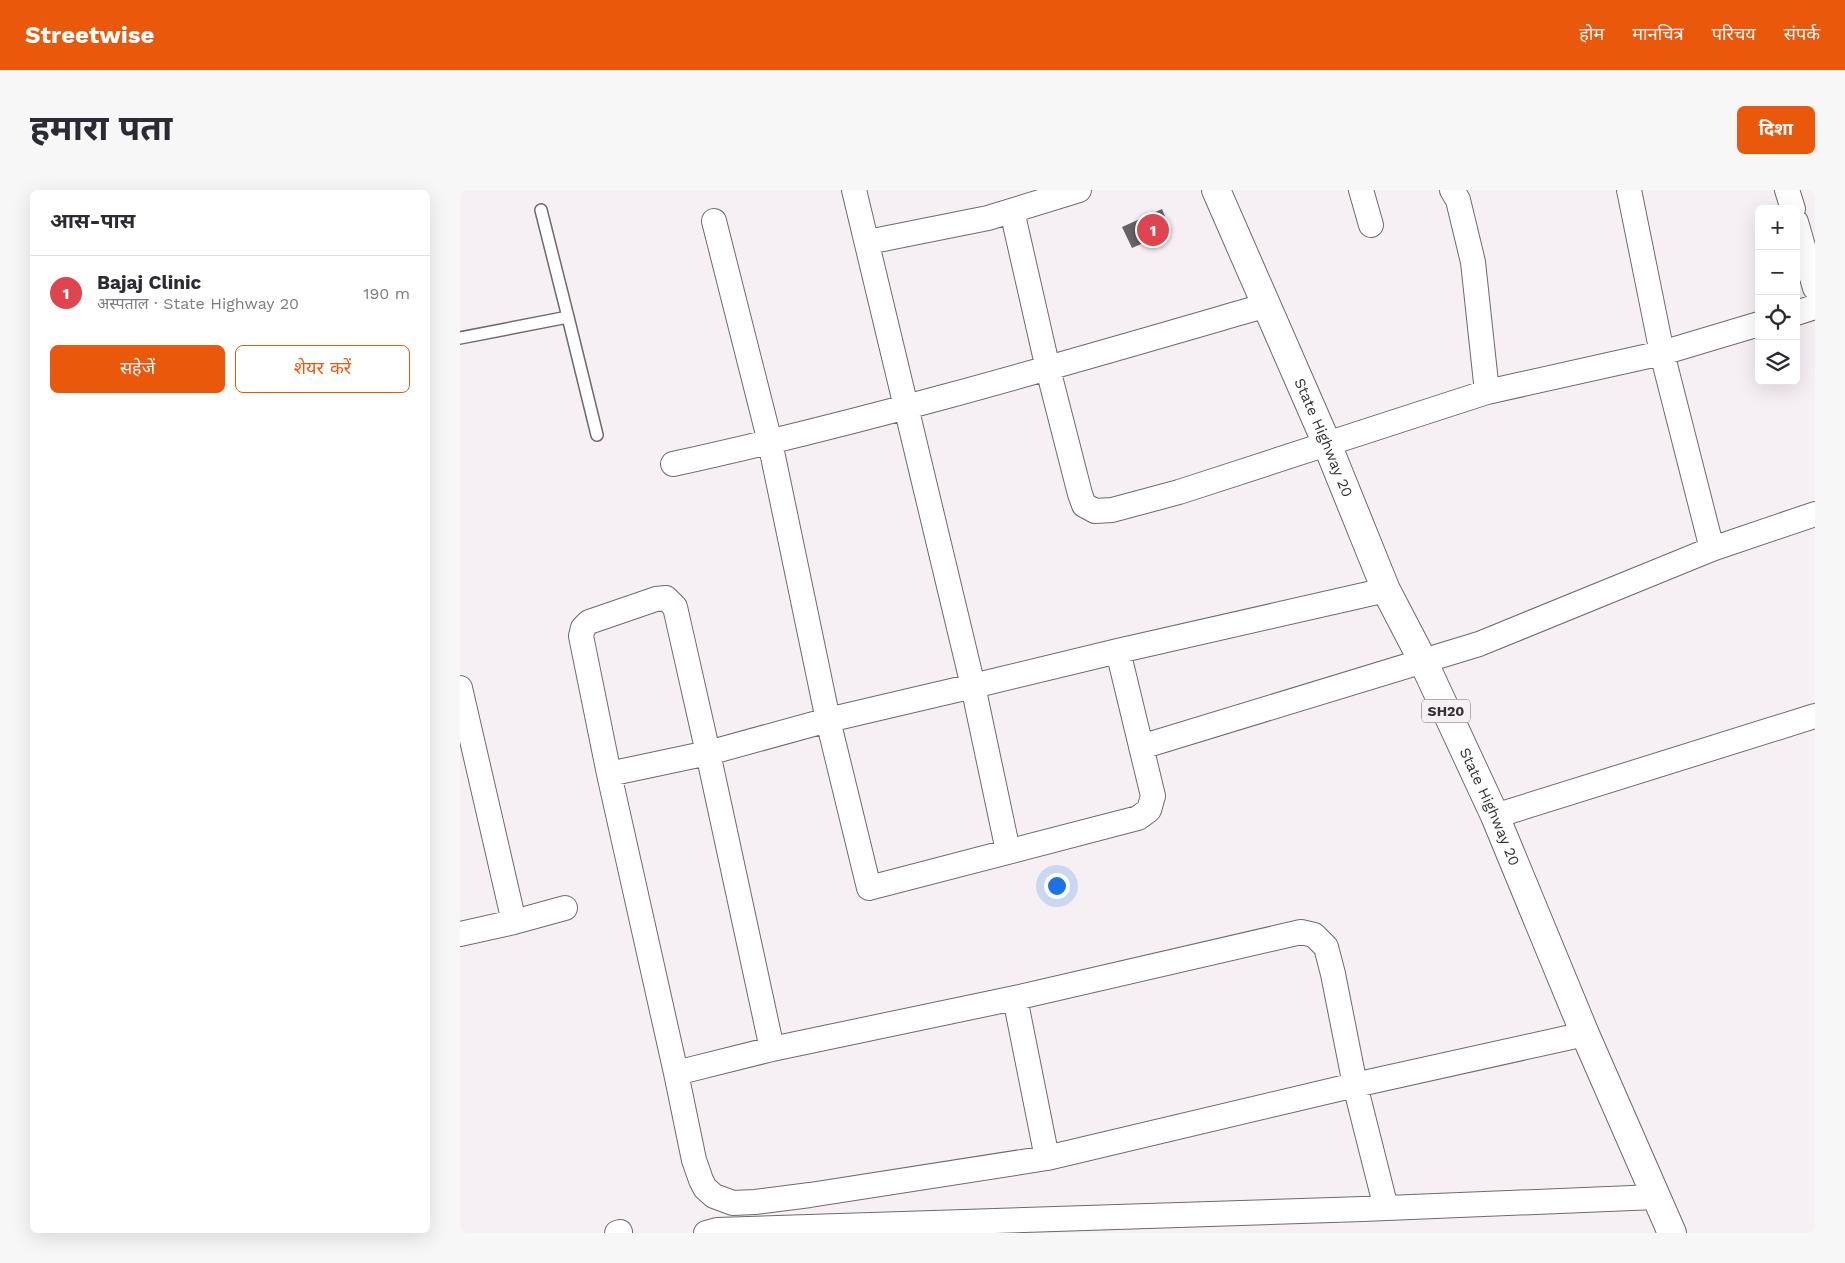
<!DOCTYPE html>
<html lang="hi">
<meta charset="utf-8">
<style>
:root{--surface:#fff;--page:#f7f7f7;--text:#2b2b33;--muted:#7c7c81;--line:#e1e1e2;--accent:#ea580c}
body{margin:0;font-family:"Work Sans","Noto Sans Devanagari",sans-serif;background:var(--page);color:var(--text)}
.controls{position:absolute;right:15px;top:15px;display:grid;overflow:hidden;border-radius:8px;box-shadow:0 5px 20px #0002}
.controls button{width:45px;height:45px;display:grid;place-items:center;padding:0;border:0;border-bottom:1px solid var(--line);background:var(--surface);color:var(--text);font:25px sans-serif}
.you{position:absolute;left:596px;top:695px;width:18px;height:18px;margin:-12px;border:4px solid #fff;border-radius:50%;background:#1a73e8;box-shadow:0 0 0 8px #1a73e833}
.badge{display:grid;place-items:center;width:32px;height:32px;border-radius:50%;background:var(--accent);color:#fff;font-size:16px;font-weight:700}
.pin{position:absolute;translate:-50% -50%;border:2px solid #fff;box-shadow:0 1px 5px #0006}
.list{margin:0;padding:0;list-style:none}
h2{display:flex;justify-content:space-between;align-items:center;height:65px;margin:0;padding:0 20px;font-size:21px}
h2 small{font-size:16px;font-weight:400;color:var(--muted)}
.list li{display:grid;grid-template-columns:32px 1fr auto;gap:15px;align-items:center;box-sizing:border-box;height:75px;padding:0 20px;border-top:1px solid var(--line)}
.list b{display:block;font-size:19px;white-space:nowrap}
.list p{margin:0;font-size:16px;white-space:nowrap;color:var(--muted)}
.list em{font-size:16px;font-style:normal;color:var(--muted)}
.actions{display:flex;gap:10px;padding:15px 20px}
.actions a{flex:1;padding:11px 0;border:1px solid var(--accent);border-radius:8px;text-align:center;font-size:18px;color:var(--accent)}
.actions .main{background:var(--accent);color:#fff}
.icon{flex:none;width:28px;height:28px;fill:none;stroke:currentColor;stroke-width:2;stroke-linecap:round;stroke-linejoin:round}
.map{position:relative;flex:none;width:1355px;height:1043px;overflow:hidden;border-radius:8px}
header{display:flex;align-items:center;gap:30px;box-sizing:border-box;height:70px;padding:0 25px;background:var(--accent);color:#fff}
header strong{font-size:24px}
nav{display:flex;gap:28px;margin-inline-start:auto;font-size:18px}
.intro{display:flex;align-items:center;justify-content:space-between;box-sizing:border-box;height:120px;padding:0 30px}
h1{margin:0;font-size:35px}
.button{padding:12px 22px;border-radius:8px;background:var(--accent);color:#fff;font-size:18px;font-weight:700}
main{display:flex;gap:30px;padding:0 30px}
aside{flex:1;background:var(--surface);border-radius:8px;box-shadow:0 5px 20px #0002}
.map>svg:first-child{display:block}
</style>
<header>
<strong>Streetwise</strong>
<nav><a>होम</a><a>मानचित्र</a><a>परिचय</a><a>संपर्क</a></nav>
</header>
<div class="intro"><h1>हमारा पता</h1><a class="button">दिशा</a></div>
<main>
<aside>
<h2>आस-पास<small></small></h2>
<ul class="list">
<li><span class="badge" style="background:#e0444e">1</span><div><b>Bajaj Clinic</b><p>अस्पताल · State Highway 20</p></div><em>190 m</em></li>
</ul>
<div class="actions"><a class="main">सहेजें</a><a>शेयर करें</a></div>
</aside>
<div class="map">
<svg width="1355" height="1043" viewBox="0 0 1355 1043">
<rect width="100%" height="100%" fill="#f6f0f4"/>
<path fill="#676265" d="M702,19l9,22 -39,17 -10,-21z"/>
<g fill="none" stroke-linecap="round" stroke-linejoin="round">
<defs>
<path id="lane" d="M81,20l27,107
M0,148l108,-21 29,118"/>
<path id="street" d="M394,0l119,496 35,165
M901,0l10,35
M992,0l6,10 15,62 14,130
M1169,0l33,163 50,196
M1327,0l6,19
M552,21l36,158 32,125 4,11 11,6 17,-1 67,-18 308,-100 175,-39 97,-29
M254,31l56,221 58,278 41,168 269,-70 11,-8 4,-14 -35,-145
M1336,32l19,66
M408,52l120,-24 91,-28
M1336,123l19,-6
M213,274c201,-44 397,-102 594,-159
M0,498l54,234 -54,12
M681,557l338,-103 233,-95 103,-35
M149,584l99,-21 120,-33 145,-34 145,-35 268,-61
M1035,626l320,-100
M54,732l51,-14
M555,808l32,160
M312,859l-64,-296 -33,-146 -9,-9 -10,1 -67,23 -6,6 -2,8 28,138 67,299 18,87 7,20 4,8 9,8 19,7 22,-1 55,-7 237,-37 308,-73 230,-51
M216,883l96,-24 243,-51 286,-66 13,3 12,12 7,27 22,111 31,123
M157,1043l3,-1
M246,1043l11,-3 646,-21 293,-12"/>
<g id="primary">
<path id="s1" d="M756,0l111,254 59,146 37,71 72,155 90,218 87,199"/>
</g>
</defs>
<use href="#lane" stroke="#6f6a6d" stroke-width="14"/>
<use href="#street" stroke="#6f6a6d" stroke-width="26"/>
<use href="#primary" stroke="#6f6a6d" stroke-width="30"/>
<use href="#lane" stroke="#fff" stroke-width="11"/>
<use href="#street" stroke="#fff" stroke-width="24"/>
<use href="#primary" stroke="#fff" stroke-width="28"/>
</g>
<g text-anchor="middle" stroke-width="5" stroke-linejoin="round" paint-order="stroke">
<rect fill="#f6f0f4" stroke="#6e6b6d" stroke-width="1" x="962" y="509.5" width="48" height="23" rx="4"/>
<g font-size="14" font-weight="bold" fill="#343233">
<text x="986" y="526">SH20</text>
</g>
<g font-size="15" fill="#343233" stroke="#f6f0f4">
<text dy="5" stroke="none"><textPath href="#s1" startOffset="270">State Highway 20</textPath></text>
<text dy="5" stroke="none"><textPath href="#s1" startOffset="675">State Highway 20</textPath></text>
</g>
</g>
</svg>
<div class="controls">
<button>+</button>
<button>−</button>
<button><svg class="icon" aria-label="locate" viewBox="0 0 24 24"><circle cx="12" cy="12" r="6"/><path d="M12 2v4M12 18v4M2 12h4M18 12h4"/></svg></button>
<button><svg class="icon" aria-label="layers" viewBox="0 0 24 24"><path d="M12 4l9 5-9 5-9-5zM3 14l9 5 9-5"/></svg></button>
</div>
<div class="you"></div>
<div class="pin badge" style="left:693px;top:40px;background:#e0444e">1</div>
</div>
</main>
